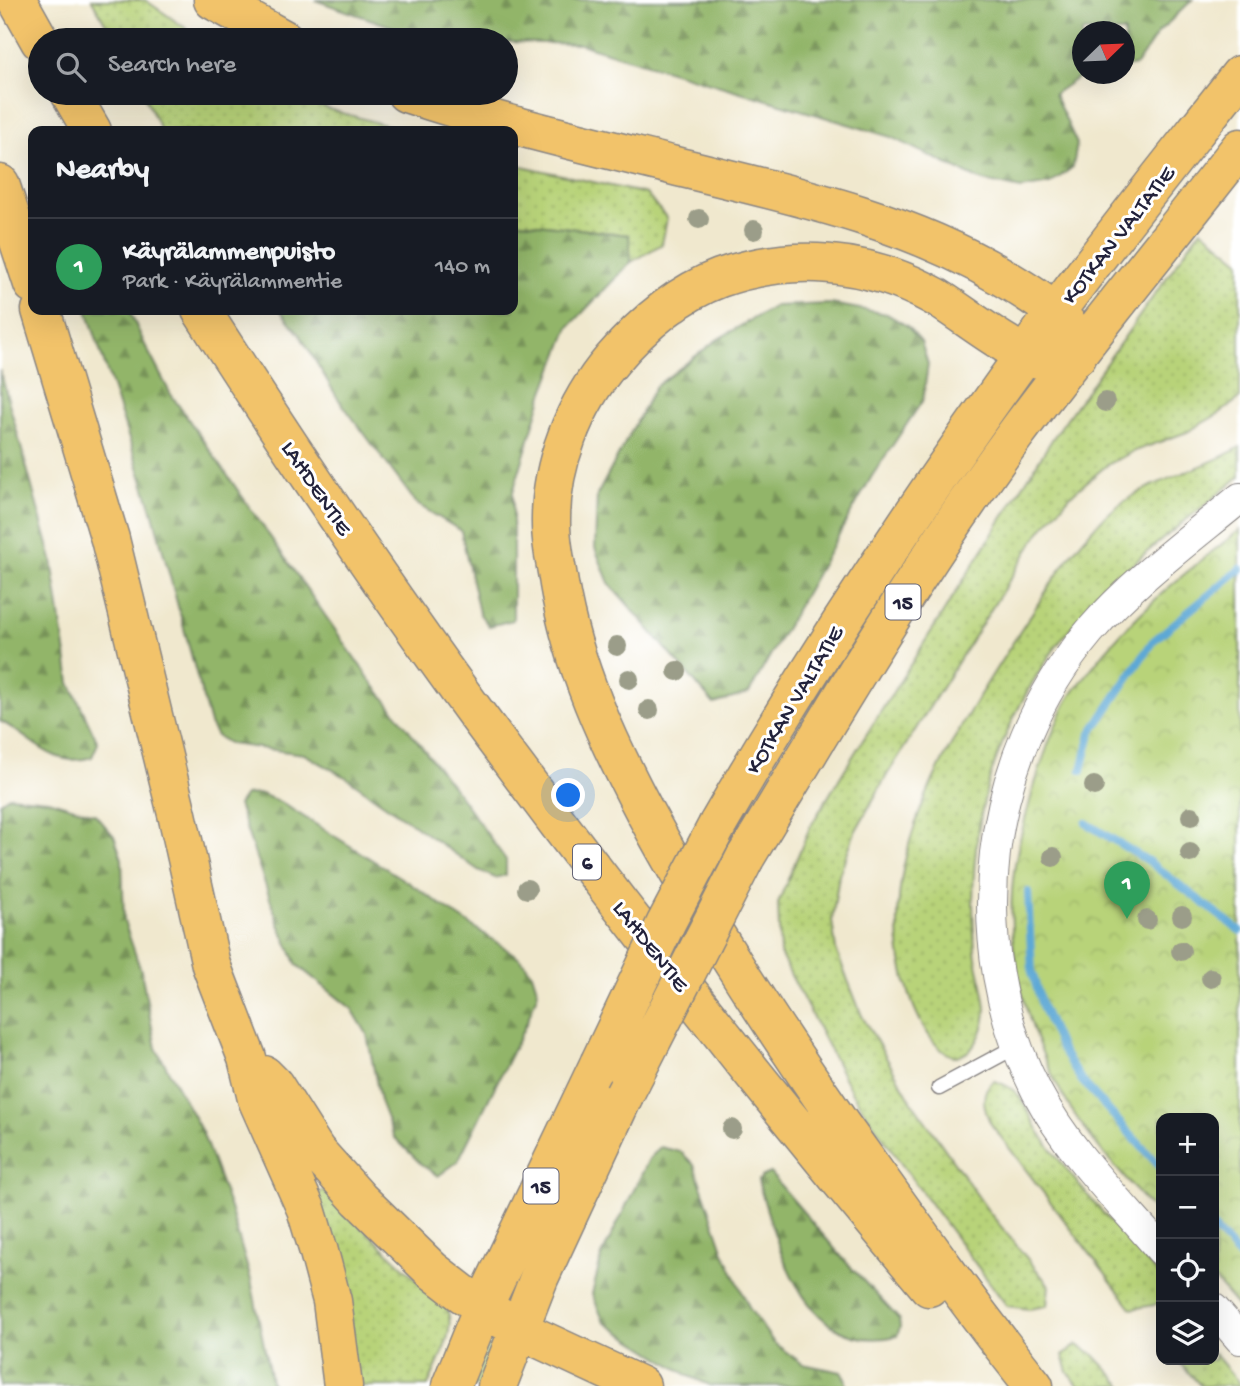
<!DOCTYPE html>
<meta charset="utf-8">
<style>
:root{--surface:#171b24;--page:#242831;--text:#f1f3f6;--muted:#9ea1a6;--line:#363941;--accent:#d1495b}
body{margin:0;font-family:"Gochi Hand",sans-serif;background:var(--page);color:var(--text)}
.controls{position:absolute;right:21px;bottom:21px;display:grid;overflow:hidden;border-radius:14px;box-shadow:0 7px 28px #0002}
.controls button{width:63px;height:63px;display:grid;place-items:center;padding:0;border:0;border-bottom:2px solid var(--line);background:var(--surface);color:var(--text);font:35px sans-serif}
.compass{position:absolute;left:1072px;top:21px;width:63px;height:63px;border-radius:50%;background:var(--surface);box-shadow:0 7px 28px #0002;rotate:67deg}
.you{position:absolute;left:569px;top:796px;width:24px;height:24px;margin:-18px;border:5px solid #fff;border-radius:50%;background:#1a73e8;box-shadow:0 0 0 10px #1a73e833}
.badge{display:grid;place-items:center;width:46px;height:46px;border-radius:50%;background:var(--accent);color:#fff;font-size:23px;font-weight:700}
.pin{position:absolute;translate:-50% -58px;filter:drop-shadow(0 2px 4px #0008)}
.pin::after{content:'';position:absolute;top:37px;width:24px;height:21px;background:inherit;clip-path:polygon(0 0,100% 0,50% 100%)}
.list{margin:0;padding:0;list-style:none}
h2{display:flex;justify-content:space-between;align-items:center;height:91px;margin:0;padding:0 28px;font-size:30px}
h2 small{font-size:23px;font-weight:400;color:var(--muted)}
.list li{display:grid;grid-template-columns:46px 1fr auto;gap:21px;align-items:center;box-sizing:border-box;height:98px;padding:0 28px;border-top:2px solid var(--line)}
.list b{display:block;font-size:26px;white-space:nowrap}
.list p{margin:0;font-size:23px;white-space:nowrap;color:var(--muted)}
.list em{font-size:23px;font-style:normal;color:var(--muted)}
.icon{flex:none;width:38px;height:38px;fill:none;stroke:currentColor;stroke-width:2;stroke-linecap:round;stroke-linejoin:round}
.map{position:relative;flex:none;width:1240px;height:1386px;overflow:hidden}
.search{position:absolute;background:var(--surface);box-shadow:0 7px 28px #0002;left:28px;top:28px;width:490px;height:77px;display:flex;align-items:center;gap:18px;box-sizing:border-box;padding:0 24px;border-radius:38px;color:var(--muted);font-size:26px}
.panel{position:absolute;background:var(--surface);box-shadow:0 7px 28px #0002;left:28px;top:126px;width:490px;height:189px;border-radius:14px}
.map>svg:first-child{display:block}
</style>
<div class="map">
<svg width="1240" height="1386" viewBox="0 0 1240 1386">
<defs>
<pattern id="grass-dots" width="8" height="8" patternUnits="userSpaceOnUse" patternTransform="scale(1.75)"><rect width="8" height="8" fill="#b8d379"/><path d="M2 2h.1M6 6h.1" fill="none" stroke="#9eb56a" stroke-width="1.8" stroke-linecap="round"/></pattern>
<pattern id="forest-firs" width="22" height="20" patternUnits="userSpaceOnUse" patternTransform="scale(1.75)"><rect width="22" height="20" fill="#92b569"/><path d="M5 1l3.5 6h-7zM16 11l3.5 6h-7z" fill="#779358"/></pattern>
<pattern id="park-crowns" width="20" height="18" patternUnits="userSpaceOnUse" patternTransform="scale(1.75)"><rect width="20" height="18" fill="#b8d379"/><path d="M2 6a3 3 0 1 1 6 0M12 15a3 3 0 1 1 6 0" fill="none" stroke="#9eb56a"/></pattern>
</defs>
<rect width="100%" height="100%" fill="#fff"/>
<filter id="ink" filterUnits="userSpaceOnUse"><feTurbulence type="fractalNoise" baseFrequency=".0143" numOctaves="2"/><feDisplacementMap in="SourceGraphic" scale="14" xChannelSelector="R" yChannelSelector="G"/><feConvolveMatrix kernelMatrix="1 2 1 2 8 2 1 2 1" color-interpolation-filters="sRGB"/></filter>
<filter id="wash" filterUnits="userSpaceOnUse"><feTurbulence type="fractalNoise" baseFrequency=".00686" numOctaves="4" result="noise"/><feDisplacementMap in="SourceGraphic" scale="28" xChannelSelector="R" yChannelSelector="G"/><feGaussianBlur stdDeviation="1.57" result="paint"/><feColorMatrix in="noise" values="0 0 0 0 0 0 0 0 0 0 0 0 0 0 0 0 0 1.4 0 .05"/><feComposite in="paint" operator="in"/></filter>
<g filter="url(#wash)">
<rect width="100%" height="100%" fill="#f0e8ce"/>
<path fill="url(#grass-dots)" stroke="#6d7a5a" stroke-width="2" d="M92,0h53l58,40h-88z
M143,93h149l36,16 79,22h-246z
M513,164l133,30 21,24 -5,26 -31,18 -3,-27 -115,-14z
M1201,229l39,32v137l-20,15 -33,19 -55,20 -25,13 -37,31 -31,37 -152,242 -32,57 -16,43 -7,45 4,30 26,66 50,86 77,110 60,73 -2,21 -18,3 -22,-3 -100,-134 -55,-79 -72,-139 -2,-51 32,-76 46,-76 197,-313z
M1240,447v29c-52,44 -110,85 -155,135 -40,44 -70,97 -90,151 -21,61 -25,126 -20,189 2,20 10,39 11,58 0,13 -6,31 -15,40 -28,27 -54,-32 -61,-53 -45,-132 43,-260 111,-366 28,-42 54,-90 94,-122 38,-30 84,-36 125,-61z
M994,1081c30,8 30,27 45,50 34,53 81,99 122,147v23l-7,4 -22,4 -141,-185c-7,-14 -12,-33 3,-43z
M324,1190l123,119c10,23 -11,55 -19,77h-70l-43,-191z
M481,1337l18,10 -17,39h-21z
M1077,1345l15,8 31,33h-44l-11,-14 -5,-17z
M1214,1353l26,31v2h-39l-24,-26h37z"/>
<path fill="url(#forest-firs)" stroke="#5a6c52" stroke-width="2" d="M315,0h877l-34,33 -22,32 -11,2 -1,-35h-42l1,42 -29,20 23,50 -4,23 -23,17 -29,5 -41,-9 -89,-43 -311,-93 -150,-4z
M513,221l116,14 2,27 -62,65 -27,70 -29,95v128l-24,6 -10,-13 -18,-82 -44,-27 -80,-107 -37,-62 -20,-25h233z
M832,304l55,10 20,12 14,16 7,22 -5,36 -51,76 -123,217 -35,11 -105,-121 -14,-35 2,-53 58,-108 63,-48 57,-33z
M87,310h42l16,35 25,48 198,284 92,119 46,64v15l-11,3 -17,-8 -134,-94 -40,-22 -74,-10 -13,-8 -7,-12 -59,-217z
M0,370l52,190 18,123 28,60 -6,14c-40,13 -61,-21 -92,-36z
M261,794l19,8 129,81 112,76 11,14 6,19 -12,32 -68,137 -20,15 -16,-11 -28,-28 -14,-36 -13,-67 -15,-25 -55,-44 -19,-43 -40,-117 7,-10z
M9,796l39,4 47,14 19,22 8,23 2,62 17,50 15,77 46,84 28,76 21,72 21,106h-272v-584z
M660,1147l21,5 13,13 31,90 25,54 24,34 29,21 38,8 5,8v6h-134l-23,-10 -85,-54 -12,-28 10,-39 47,-96z
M770,1173l76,89 53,57 1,8 -3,9c-92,22 -119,-89 -139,-155l5,-5z"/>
<path fill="url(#park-crowns)" stroke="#6d7a5a" stroke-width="2" d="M1240,530v779l-26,-30v-161h-53v101c-38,-44 -80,-86 -106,-138 -29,-58 -47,-124 -43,-189 2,-34 11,-66 20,-98 8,-27 22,-70 36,-94 6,-10 15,-20 22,-30 43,-56 95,-98 150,-140z"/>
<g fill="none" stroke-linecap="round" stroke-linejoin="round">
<path stroke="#5da8d5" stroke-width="8" d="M1082,770l9,-37 62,-92 87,-72
M1086,823l62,38 92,70
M1028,892l4,80 10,34 19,43 21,32 79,87
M1214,1228l26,29"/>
</g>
</g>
<g filter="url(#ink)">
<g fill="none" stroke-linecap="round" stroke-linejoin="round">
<defs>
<path id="service" d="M939,1088l78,-42"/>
<path id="minor" d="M1161,1250c-43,-50 -93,-99 -124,-158 -76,-147 -54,-334 53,-461 43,-50 99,-91 150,-133
M1214,1309l26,30"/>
<path id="trunk" d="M17,0l23,41
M213,0l72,40
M70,93l22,38
M406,93c87,29 176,50 265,72 113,28 228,51 330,111 26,16 51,30 71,54
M0,184l33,100
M41,310l69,229 67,275 34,151 36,93 10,41 49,110 13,43 13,49 11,85
M201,310c88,137 179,273 276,405 144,195 295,386 452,572
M718,824c102,-177 216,-346 337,-511 60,-81 123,-159 185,-238
M745,858c86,-143 171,-288 270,-423 72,-97 150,-191 225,-287
M264,1075l10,10 42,66 43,48 73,71 31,24 55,35 123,57
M451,1386l32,-79 116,-243
M497,1386l42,-108 85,-183
M1034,1386c-68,-85 -130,-173 -193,-261 -70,-101 -137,-203 -195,-311 -39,-74 -73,-147 -87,-230 -3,-20 -8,-40 -8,-60 -1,-58 23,-120 61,-164 29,-34 65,-66 108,-82 71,-25 147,-19 214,18 30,17 86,66 118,65 8,0 17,-4 25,-5"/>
</defs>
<use href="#service" stroke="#898584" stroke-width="17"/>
<use href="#minor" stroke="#898584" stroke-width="32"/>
<use href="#trunk" stroke="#898584" stroke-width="41"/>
<use href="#service" stroke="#fff" stroke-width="14"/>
<use href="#minor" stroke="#fff" stroke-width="30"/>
<use href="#trunk" stroke="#f2c36a" stroke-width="38"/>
<defs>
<path id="trunk-bridge" d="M599,1064l67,-141 52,-99
M624,1095l121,-237"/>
</defs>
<use href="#trunk-bridge" stroke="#898584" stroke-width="41" stroke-linecap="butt"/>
<use href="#trunk-bridge" stroke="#f2c36a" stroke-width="38"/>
</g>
<g fill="#9b9d89">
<circle cx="699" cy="219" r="10"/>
<circle cx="754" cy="230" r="10"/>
<circle cx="1105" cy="402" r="10"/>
<circle cx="617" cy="646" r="10"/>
<circle cx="677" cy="671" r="10"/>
<circle cx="629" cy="679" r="10"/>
<circle cx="649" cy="710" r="10"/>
<circle cx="1094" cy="786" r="10"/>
<circle cx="1191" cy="816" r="10"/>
<circle cx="1190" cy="853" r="10"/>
<circle cx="1053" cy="857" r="10"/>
<circle cx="1134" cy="886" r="10"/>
<circle cx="527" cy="889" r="10"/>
<circle cx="1182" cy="916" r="10"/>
<circle cx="1147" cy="920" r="10"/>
<circle cx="1181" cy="951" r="10"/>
<circle cx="1211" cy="978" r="10"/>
<circle cx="732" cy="1129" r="10"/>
</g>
</g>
<g text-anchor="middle" stroke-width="6" stroke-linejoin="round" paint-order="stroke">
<g fill="#fff" stroke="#646476" stroke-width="2">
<rect x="885.5" y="584.5" width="35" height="35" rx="5"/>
<rect x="573" y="844.5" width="28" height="35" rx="5"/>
<rect x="523.5" y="1168.5" width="35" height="35" rx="5"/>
</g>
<g font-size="21" font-weight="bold" fill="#22223b">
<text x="903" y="609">15</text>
<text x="587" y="869">6</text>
<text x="541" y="1193">15</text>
</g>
<g font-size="23" fill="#22223b" stroke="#fff">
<text transform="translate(1117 234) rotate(-52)" y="8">KOTKAN VALTATIE</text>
<text transform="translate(318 487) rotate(56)" y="8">LAHDENTIE</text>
<text transform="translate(793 699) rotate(-59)" y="8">KOTKAN VALTATIE</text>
<text transform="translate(652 945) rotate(52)" y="8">LAHDENTIE</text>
</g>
</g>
</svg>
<div class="controls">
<button>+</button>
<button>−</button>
<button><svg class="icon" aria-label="locate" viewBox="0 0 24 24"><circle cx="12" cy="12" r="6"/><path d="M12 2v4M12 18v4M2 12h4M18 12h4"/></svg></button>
<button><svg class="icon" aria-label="layers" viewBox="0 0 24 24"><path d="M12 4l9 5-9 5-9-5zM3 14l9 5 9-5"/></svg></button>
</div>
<svg class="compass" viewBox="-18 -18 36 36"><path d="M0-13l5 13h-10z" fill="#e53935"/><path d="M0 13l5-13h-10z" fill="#9ea1a6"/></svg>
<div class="you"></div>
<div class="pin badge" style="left:1127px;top:919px;background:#2e9e5b">1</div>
<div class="search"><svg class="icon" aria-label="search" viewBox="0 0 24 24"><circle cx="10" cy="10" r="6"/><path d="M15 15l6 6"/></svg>Search here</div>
<section class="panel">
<h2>Nearby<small></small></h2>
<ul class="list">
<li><span class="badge" style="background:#2e9e5b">1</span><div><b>Käyrälammenpuisto</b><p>Park · Käyrälammentie</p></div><em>140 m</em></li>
</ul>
</section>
</div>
